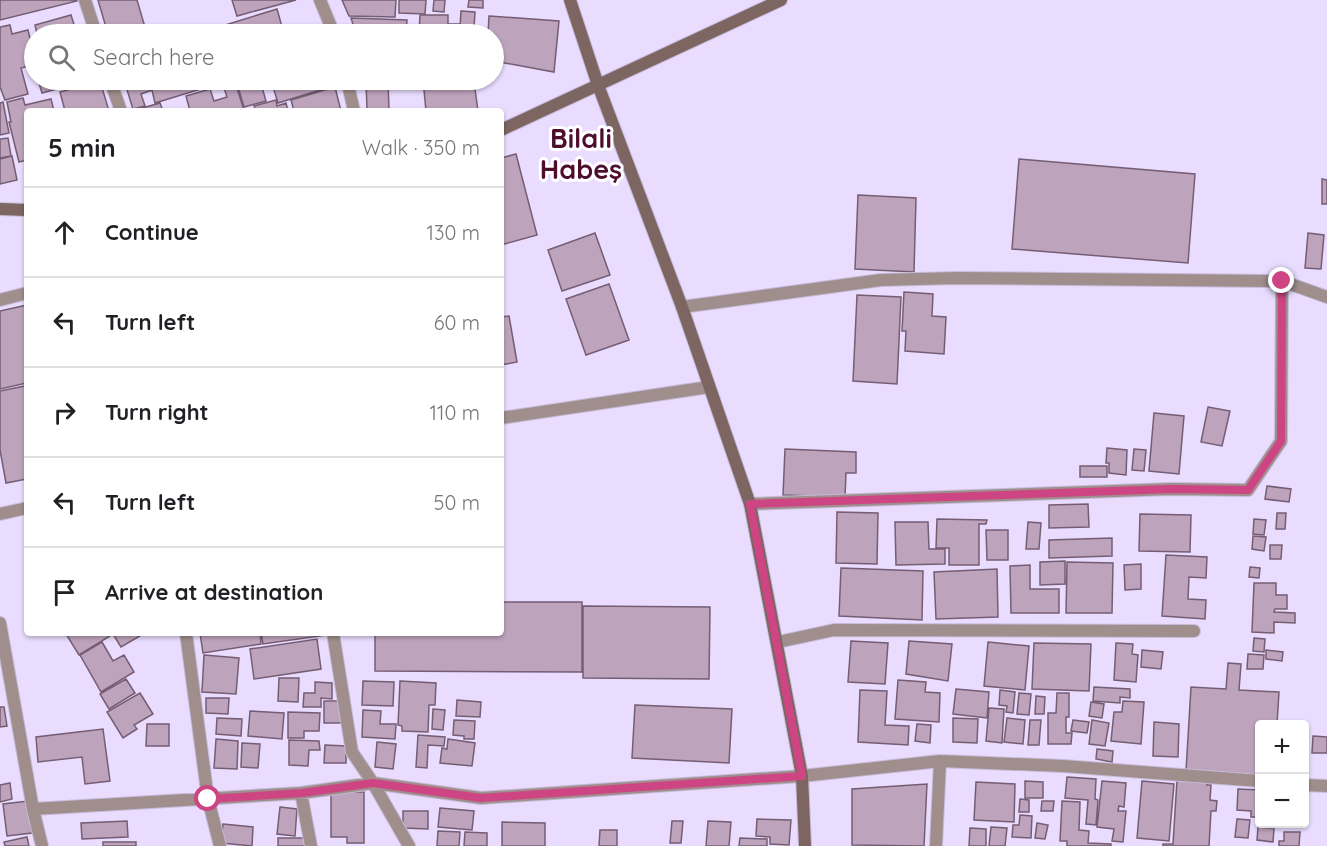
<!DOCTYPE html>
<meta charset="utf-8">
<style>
:root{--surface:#fff;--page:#f6f6f6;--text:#202124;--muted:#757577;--line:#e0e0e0}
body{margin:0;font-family:Quicksand,sans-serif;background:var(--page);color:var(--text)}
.controls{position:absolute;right:18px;bottom:18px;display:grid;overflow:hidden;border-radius:6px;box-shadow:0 2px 4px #0004}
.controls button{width:54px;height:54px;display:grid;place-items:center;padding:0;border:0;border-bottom:2px solid var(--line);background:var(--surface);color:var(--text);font:30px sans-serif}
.stop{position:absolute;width:18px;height:18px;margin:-14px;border:4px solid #cd4583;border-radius:50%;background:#fff}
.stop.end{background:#cd4583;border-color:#fff;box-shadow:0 2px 6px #0008}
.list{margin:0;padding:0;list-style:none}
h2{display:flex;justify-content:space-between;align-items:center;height:78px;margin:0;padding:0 24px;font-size:26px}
h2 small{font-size:20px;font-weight:400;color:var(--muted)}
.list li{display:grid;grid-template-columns:39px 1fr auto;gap:18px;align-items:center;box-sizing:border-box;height:90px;padding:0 24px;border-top:2px solid var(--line)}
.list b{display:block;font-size:22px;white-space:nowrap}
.list em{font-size:20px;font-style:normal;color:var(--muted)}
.icon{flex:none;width:33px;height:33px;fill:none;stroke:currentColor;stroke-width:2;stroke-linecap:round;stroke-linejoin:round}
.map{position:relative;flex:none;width:1327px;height:846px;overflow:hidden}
.search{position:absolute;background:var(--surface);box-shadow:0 2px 4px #0004;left:24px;top:24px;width:480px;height:66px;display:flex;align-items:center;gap:15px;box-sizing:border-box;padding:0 21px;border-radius:33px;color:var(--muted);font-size:22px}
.panel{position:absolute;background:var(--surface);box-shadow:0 2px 4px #0004;left:24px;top:108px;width:480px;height:528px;border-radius:6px}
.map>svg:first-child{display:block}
</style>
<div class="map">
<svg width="1327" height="846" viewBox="0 0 1327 846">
<rect width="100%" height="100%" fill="#e9dcfe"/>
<path fill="#bda3bc" stroke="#755d74" stroke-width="1.5" d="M0,0h77v1l-77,19z
M98,0h39l10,34h-39z
M232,0h64l-59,16z
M342,0h54l-1,17 -46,-1z
M399,0h27l-1,14 -26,-1z
M434,0h11l-1,12 -11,-1z
M469,0h14v8l-15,-1z
M277,9l7,25h-62l-3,-7z
M461,11l14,1 -1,16 -14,-1z
M71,15l6,19h-40l-2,-9z
M420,15h28v9h11v10h-40z
M489,16l70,5 -5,51 -60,-11v-27h-6z
M351,18l56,2 -1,14h-50z
M10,25l2,9 16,-4 6,25v10l-13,3 7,26 -23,6 -5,-13v-60z
M38,80h51l-47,13z
M124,80h103v1l-72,22 -3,-13 -11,4 4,12 -12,3z
M236,80h24l6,21 -22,6z
M271,80h64l1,5 -58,18z
M366,80h22l1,31h-22z
M423,80h22l1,7 28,-5 4,29h-52z
M100,81l9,30h-44l-5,-19z
M235,82l9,28 -54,1 -4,-15 24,-7 4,12 13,-4 -4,-12z
M335,87l6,24h-47l-3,-11z
M23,98l2,7 26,-6 3,12h-27v49l-8,2 -10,-40h2l-4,-20z
M276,100l1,6 9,-3 2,8h-32l-2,-5z
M3,102l6,31 -9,2v-32z
M160,103l3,8h-31z
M8,138l3,18 -11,2v-19z
M516,154l21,81 -36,10v-87z
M12,156l5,24 -17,4v-25z
M1019,159l176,15 -7,89 -176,-14z
M1322,179l5,1v24h-5z
M858,195l58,3 -2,74 -59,-3z
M595,233l15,42 -48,16 -14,-41z
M1308,233l16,2 -3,34 -16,-1z
M609,284l20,56 -43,15 -20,-56z
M904,292l29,2 -1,22 14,1 -2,37 -39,-3 1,-20h-4z
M857,295l44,2 -4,87 -44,-3z
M27,305v78l-27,6v-78z
M509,316l8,46 -16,3v-48z
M25,386l2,10v83l-21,4 -6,-33v-59z
M1208,407l22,4 -8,35 -21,-4z
M1154,413l30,3 -5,58 -30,-3z
M1107,448l20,2 -1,25 -17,-2v-10h-3z
M785,449l71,3v21h-10l-1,24 -62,-2z
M1134,449l12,1 -2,21 -12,-1z
M1080,466h27v11h-27z
M1267,486l24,3 -2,13 -24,-3z
M1088,504l1,23 -40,1v-23z
M837,512l41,1 -1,51 -41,-1z
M1277,513h9l-1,16h-9z
M1140,514l51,1 -1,37 -51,-1z
M937,519l50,1 -1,4h-7v41h-30v-17h-13z
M1254,519l12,1 -2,15 -11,-1z
M895,522h33l1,27h16v15l-49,1z
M1028,522l13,1 -2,26h-13z
M986,530h22v30h-21z
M1253,536l13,1 -2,14 -12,-2z
M1112,538v18l-63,2v-18z
M1270,545h12l-1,14h-11z
M1166,555l41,2 -1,21 -17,-1 -1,22 18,1 -1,19 -43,-3z
M1065,561v23l-25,1v-23z
M1067,562l46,1 -1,50h-46z
M1141,564v25l-16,1 -1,-25z
M1030,565v24h29v24h-48l-1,-47z
M1250,567l10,1 -1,10 -10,-1z
M841,568l82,3 -1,49 -83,-4z
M997,569l1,48 -62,2 -2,-47z
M1254,583h22v12h11v14h-12l-1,3 21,1v10l-21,-1v11l-22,-1z
M501,602h81v70l-207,-1v-38h126z
M583,606l127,1 -1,72 -126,-1z
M139,633l1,3 -19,11 -8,-13 -34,21 -13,-21z
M200,633h60l1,11 -58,9z
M261,633h65l1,2 -64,9z
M1254,638l11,1 -1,13 -11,-1z
M317,639l4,30 -67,10 -4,-30z
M851,641l37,2 -3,41 -37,-2z
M909,641l43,3 -4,37 -42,-7z
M102,642l11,19 11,-6 10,17 -33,20 -21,-37z
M988,642l41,4 -4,44 -41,-4z
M1034,643l57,1 -2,47 -57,-2z
M1116,643l17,1 -1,10 6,1 -2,27 -22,-2z
M1142,650l21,2 -2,17 -20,-2z
M1266,650l17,2 -1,9 -16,-2z
M1248,654l16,1 -1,14h-16z
M204,655l35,3 -3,36 -34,-2z
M1228,663l13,1 -2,26 40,2 -2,32h-17v51l-74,-4 5,-84 35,2z
M279,678h20l-1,24 -20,-1z
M126,679l9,14 -26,16 -9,-15z
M898,680l28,2 -1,10 15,1 -1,29 -44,-3z
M363,681l31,1 -1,24 -31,-1z
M400,681l36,2 -1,22h-6l-1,27 -26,-1v-5l-4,-1z
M315,682l17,1v16l-11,-1v9h-18l1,-14h11z
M1094,687l36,2v9l-10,-1v6l-27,-2z
M956,689l33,3 -2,26 -34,-4z
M860,690l27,1 -2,34 24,1 -1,19 -50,-3z
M1000,690l15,2 -2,21 -7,-1 1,-6 -8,-1z
M140,693l13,21 -19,11 3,4 -14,9 -16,-26z
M1019,693l12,1 -2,21 -12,-1z
M1057,693h12v24h-3v16h6l-1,11h-23v-31h8z
M1036,696l9,1 -1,17h-9z
M206,698h23l-1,16 -22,-1z
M457,700l24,2 -1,15 -24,-1z
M324,701h17v22h-17z
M1123,701l21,1 -3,42 -30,-3 3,-29h8z
M1091,702l13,2 -2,14 -13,-2z
M635,705l97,4 -3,54 -97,-5z
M0,707h4l3,19 -7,1z
M989,708l15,1 -2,34 -16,-2z
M433,709l12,1 -2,20 -11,-1z
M363,710l18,1 -1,13h16l-1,15 -33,-2z
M250,711l34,2 -2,26 -34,-3z
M288,712l32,1 -1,18h-15v7h-16z
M217,718l25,1 -1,17 -25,-2z
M953,718l25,1 -1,24 -24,-1z
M1007,718l18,2 -2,24 -19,-2z
M454,720l21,1 -1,18h-10v-3l-11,-1z
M1030,720h11l-2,25h-11z
M1073,720l16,2 -2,11 -16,-2z
M1092,720l17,3 -4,23 -16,-2z
M1154,722l25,2 -1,33 -25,-1z
M147,724h22v22h-23z
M917,724l14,1 -1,18 -15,-2z
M103,729l7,52 -25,3 -3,-27 -44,5 -2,-25z
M418,735l27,2 -1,9 -16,-1 -1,23 -11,-1z
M1313,736l14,1v16h-15z
M216,739l22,2 -1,28 -23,-1z
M448,739l27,4 -3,23 -32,-3 2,-15 5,1z
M289,740l30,1 1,9h-11l-1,16 -19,-1z
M377,742l19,2 -3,25 -18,-2z
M242,743l18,1 -2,24 -17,-1z
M325,745l21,1v17h-22z
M1097,749l16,2 -1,11 -16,-3z
M1067,777l29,2 -1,20 3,1 -2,25 -10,-1 2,-24 -23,-2z
M1177,780l30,2v3h4l-1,15 7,1 -1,10h-5l-2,35h-46v-2h10z
M1025,781l18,1v16h-18z
M1102,781l24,2 -2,24 -5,-1 -1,5h8l-3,31 -11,-1 2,-12 -17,-2z
M1142,781l32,3 -5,57 -32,-3z
M976,782l39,2 -1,38 -40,-2z
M10,783l2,16 -12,3v-17z
M927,784l-3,62 -72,-1v-56z
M1238,789l22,1v27h-9v-6l-14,-1z
M331,792h33v51h-17v-6h-16z
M1020,799l9,1v12h-10z
M28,801l4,32 -25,3 -4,-32z
M1042,801h12l-1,10h-12z
M1062,801l18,1 -1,28 10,1 -1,12 23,1v2h-44v-5h-7z
M280,807l17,2 -2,27 -18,-2z
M440,808l34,3 -2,19 -34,-3z
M403,811h25v18l-25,-1z
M1020,815l12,1 -1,22 -19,-1 1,-12h6z
M757,819l34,1 -2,25 -19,-1v-7l-14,-1z
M1237,819l13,1 -2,18 -13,-1z
M127,821l1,16 -46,2 -1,-16z
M672,821h11l-2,22h-11z
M708,821l23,1 -2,24h-23z
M502,822l43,1v23h-43z
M1037,823l11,2 -3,14 -10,-1z
M223,824l30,3 -1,19 -31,-3z
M991,827l16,1 -2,18h-16z
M1258,827l16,1 -1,14 -16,-2z
M970,828l16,1v17h-17z
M600,830h17v16h-18z
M438,831l22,1 -1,14h-22z
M465,832l22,1v13h-23z
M1284,832h16l-1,14h-20v-5h5z
M27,837l2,9h-24l-1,-4z
M278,838h30v8h-30z
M740,838l27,1v7h-28z
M103,842h33v4h-33z"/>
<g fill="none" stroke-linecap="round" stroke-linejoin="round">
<defs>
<path id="street" d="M85,0l11,34
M320,0l14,34
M110,80l11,31
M347,80l7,31
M0,300l27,-7
M682,307l199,-27 76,-2 325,3 45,16
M501,418l208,-31
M750,504l421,-15 77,1 33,-49 1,-160
M0,514l27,-6
M0,623l33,186 9,37
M186,633l22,166 12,47
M333,633l19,119 21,31 36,63
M778,642l56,-12 360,1
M1304,785l23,1
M301,793l10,53
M33,809l268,-16 72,-10 108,15 321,-22 138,-15 123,5 197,15
M936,846l4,-85"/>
<path id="secondary" d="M570,0l28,85 84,222 68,197 52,272 3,70
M501,130l280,-130
M0,209l27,1"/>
</defs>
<use href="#street" stroke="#c6bbd9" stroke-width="14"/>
<use href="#secondary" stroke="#c6bbd9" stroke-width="14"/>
<use href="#street" stroke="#9f8e8c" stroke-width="12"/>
<use href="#secondary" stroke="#7d6562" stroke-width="12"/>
</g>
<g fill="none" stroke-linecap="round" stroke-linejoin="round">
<path stroke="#cd4583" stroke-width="8" d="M208,799l94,-6 71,-10 108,15 321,-22 -52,-272 421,-15 77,1 33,-49 1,-160"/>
</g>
<g text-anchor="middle" stroke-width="6" stroke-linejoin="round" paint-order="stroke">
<g font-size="27" font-weight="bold" fill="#4e0d2d" stroke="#fff">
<text x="581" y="148">Bilali<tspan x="581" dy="31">Habeş</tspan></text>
</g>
</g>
</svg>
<div class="controls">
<button>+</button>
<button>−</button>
</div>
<div class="stop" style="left:208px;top:799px"></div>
<div class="stop end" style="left:1282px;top:281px"></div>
<div class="search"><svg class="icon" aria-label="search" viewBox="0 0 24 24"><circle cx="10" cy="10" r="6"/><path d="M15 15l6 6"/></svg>Search here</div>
<section class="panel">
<h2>5 min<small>Walk · 350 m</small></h2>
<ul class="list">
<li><svg class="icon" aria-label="ahead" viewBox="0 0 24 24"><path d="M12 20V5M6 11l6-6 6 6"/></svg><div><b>Continue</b></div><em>130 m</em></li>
<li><svg class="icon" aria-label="left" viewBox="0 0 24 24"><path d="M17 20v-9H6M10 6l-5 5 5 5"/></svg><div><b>Turn left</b></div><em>60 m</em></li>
<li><svg class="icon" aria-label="right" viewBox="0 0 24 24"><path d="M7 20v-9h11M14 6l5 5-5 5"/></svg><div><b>Turn right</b></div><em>110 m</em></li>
<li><svg class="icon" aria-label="left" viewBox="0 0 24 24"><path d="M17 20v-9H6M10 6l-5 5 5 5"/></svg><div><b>Turn left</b></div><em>50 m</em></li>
<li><svg class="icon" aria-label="arrive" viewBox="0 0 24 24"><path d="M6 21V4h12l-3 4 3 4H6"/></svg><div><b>Arrive at destination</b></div></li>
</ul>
</section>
</div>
